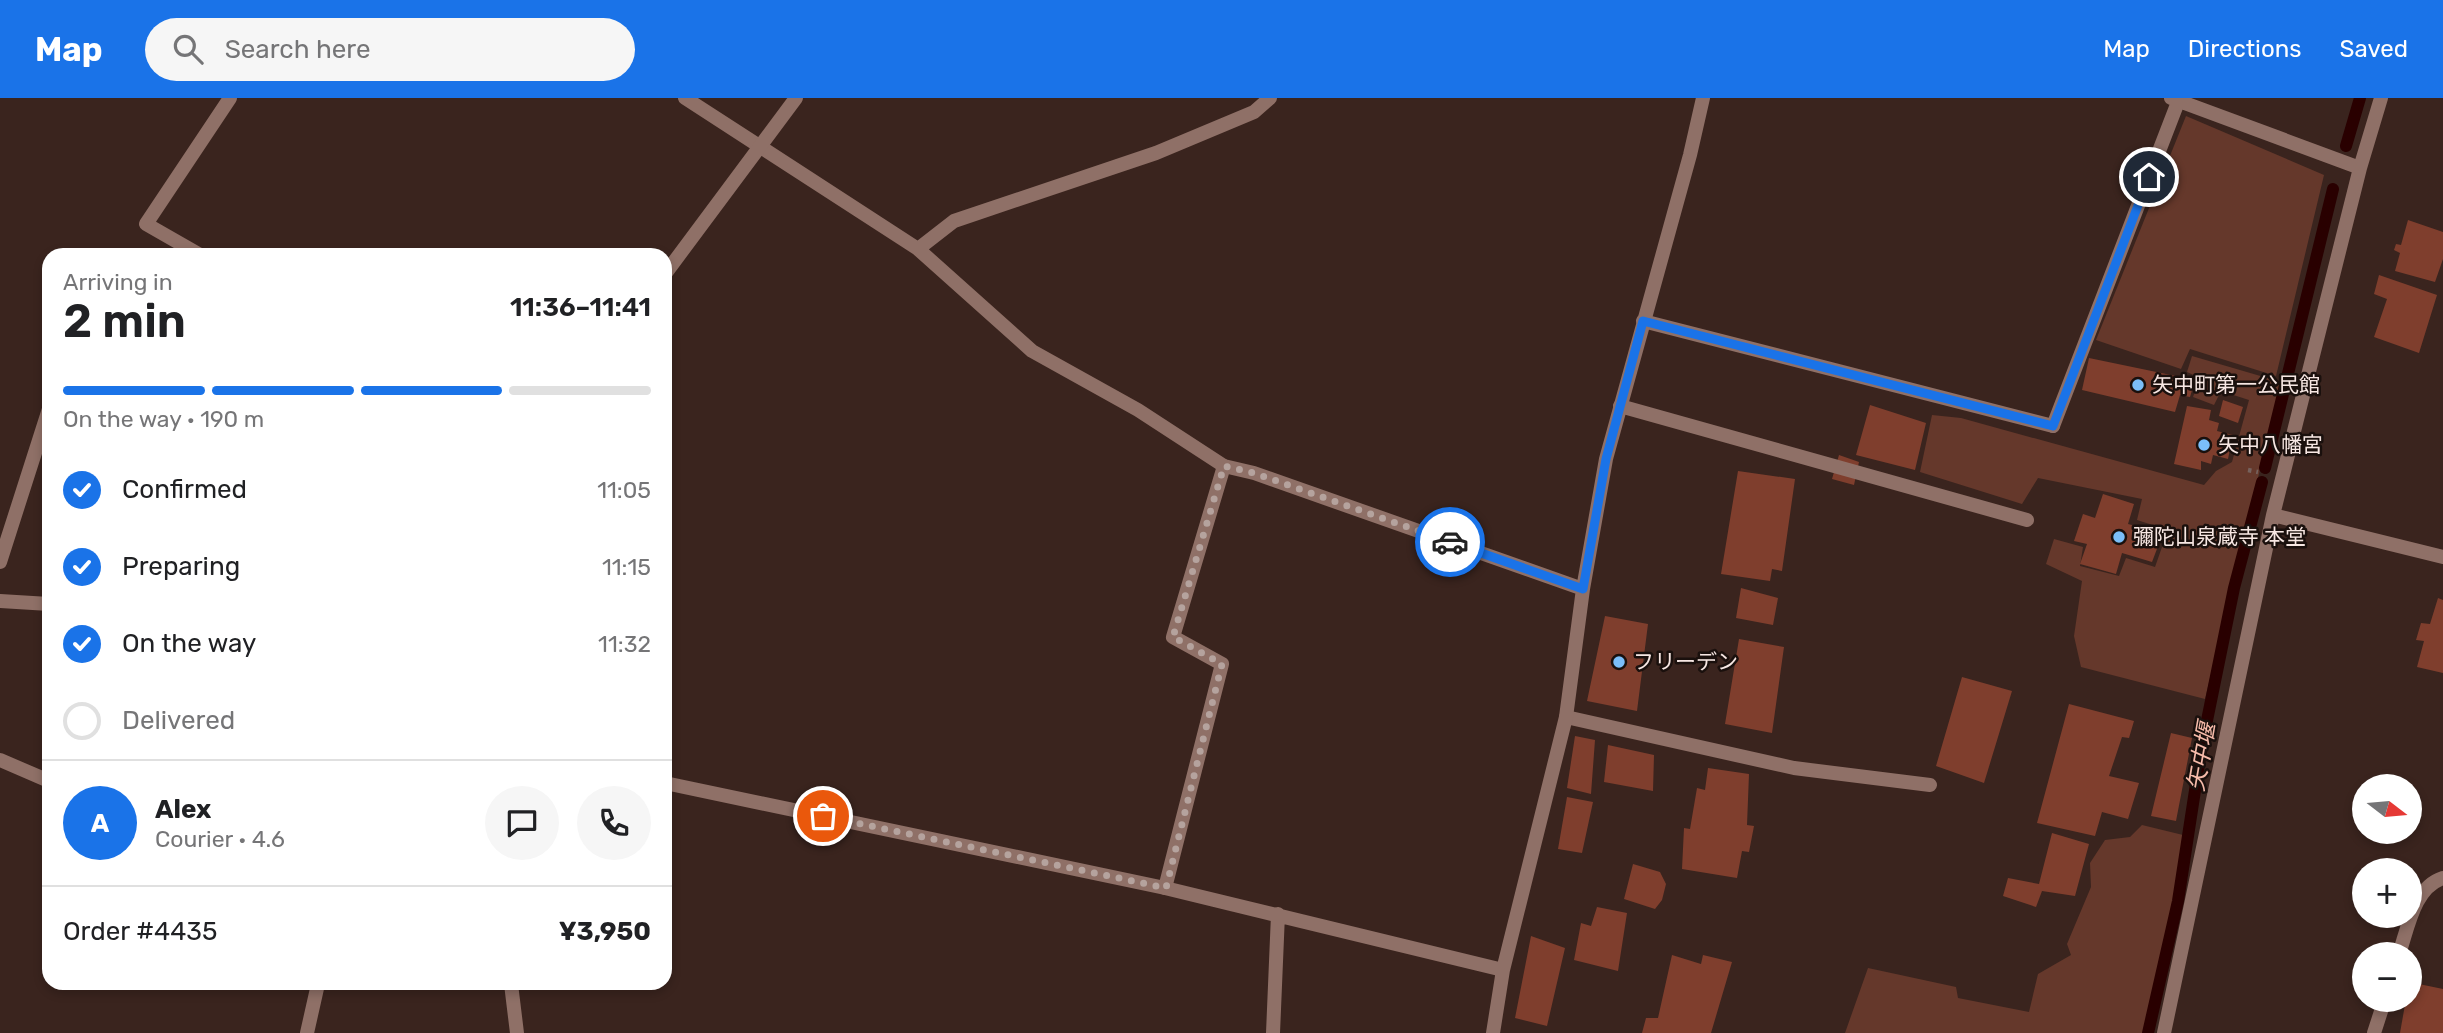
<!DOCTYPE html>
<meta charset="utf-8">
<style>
:root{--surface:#fff;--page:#f6f6f6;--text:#202124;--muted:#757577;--line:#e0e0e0;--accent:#1a73e8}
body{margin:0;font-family:Rubik,"Noto Sans JP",sans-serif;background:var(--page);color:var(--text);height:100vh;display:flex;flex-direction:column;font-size:26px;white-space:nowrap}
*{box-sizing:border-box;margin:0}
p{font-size:23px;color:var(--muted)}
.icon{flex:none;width:38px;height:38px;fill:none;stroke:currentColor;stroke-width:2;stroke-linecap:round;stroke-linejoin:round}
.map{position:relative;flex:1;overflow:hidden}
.panel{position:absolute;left:42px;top:150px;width:630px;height:742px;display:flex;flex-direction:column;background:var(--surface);border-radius:21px;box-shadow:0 4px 10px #0003}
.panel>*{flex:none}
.needle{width:46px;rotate:106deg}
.buttons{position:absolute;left:2352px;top:676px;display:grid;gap:14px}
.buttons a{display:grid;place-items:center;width:70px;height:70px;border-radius:50%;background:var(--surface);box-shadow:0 4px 10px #0003;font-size:35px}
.pin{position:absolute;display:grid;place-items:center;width:60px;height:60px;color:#fff;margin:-30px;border:4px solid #fff;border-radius:50%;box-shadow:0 2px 7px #0007}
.courier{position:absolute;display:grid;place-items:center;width:70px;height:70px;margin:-35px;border:5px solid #1a73e8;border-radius:50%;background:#fff;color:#222;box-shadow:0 2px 9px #0007}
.overview em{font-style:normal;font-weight:600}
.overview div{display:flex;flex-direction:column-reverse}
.overview{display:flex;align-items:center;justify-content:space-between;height:119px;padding:0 21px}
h1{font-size:46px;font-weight:600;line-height:52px}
.bar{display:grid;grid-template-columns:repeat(4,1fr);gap:10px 7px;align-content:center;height:84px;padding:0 21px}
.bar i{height:9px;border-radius:5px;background:var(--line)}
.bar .selected{background:var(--accent)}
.bar p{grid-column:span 4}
.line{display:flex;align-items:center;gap:18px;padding:0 21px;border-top:2px solid var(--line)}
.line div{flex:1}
.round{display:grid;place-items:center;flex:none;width:74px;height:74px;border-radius:37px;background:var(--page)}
ol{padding:0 21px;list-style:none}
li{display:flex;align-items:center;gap:21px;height:77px}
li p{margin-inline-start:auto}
li .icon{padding:7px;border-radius:50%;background:var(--accent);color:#fff;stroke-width:4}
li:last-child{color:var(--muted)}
li i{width:38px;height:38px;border:4px solid var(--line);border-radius:50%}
header{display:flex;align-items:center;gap:42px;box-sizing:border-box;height:98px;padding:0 35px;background:var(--accent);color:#fff}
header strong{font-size:33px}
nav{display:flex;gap:38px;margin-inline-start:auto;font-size:24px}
.search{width:490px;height:63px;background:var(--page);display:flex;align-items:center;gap:18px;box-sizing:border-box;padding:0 24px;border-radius:38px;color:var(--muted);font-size:26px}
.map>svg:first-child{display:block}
</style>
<header>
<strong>Map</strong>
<div class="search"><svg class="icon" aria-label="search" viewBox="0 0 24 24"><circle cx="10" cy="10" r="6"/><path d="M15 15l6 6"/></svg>Search here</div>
<nav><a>Map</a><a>Directions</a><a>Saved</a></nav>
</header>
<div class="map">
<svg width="2443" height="935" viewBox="0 0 2443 935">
<rect width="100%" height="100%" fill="#3a241e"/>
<path fill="#65382b" d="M2186,18L2324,77L2276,278L2190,251L2181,271L2096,242Z
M2192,258L2281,284L2205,601L2081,569L2074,538L2082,483L2046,466L2054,441L2083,449L2080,468L2119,478L2126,460L2155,469L2168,432L2137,422L2142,401L2038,380L2022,406L1920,374L1932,317L1961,320L2204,387L2216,373L2232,364L2249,302L2221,293L2214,307L2193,299L2200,280L2187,274Z
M2142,727L2183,737L2179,779L2144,935H1845L1868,870L1956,889L1958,900L2029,914L2038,876L2071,857L2067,846L2091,789L2090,765L2105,742L2130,739Z"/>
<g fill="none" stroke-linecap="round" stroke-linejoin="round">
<path stroke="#290000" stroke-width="12" d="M2346,48L2360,0
M2265,370L2333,91
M2148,935L2178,803L2202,647L2234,490L2262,384"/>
</g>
<path fill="#7f3e2d" d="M2408,122L2443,134V161L2435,184L2395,173L2400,155L2394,152L2396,146L2401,147Z
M2379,177L2437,197L2419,255L2374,239L2387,201L2374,196Z
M2089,260L2195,282L2190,299L2180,297L2175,314L2082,292Z
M2223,302L2243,309L2238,325L2219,318Z
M1870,307L1926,325L1915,372L1856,357Z
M2187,308L2211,312L2209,322L2219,325L2217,333L2233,337L2228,361L2213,357L2211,366L2201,363V372L2174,366Z
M1839,357L1859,364L1854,387L1832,381Z
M1738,373L1795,381L1782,473L1772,471L1770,483L1721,476Z
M2103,396L2134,406L2128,426L2163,435L2152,464L2122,455L2116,476L2080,466L2087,446L2074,443L2083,416L2095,420Z
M1741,490L1778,500L1773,527L1736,520Z
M2438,500L2443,502V575L2417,569L2424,543L2416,542L2421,525L2430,526Z
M1605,518L1648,526L1637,613L1587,603Z
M1739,541L1784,549L1772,635L1725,626Z
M1962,579L2012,593L1984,685L1936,668Z
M2069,606L2134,623L2129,640L2122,639L2109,678L2139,685L2128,721L2102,714L2095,738L2037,725Z
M2171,635L2192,640L2176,723L2151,718Z
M1575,638L1595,642L1591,696L1567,690Z
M1608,647L1654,657L1653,693L1604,684Z
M1708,670L1749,676L1747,727L1754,728L1749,754L1742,753L1737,780L1682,771L1684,730L1690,731L1697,690L1705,692Z
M1567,699L1593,704L1582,755L1558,751Z
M2052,735L2089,746L2075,798L2042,793L2036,809L2003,798L2008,780L2039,786Z
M1633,766L1660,774L1666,786L1662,802L1655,811L1624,801Z
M1597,809L1627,815L1618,873L1574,862L1581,825L1591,828Z
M1531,838L1565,850L1547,928L1515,920Z
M1672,857L1701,866L1703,857L1732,864L1711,935H1642L1646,920H1658Z
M2414,885L2443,891V935H2400L2406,901H2410V894H2413Z"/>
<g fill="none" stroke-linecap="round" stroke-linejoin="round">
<path stroke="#76625d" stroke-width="4.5" stroke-dasharray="3.5 5" stroke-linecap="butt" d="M2248,372L2258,374"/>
<path stroke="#8f7067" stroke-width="14" d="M202,158L146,126L230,0
M1643,223L2053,328
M1620,308L2027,422
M1566,619L1794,670L1930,687
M1165,790L1222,566L1173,539L1224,368
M511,886L517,935"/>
<path stroke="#8f7067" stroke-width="14" d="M685,0L918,151L1032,253L1138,312L1224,368L1254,375L1583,491
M2171,0L2360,70
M918,151L954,123L1156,55L1254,14L1270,0
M2053,328L2178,4
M2273,417L2443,459
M0,464L49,311
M0,503L49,506
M0,662L49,683
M665,685L1165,790L1503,872
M2399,856C2408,830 2414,789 2443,780
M1273,935L1278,816
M1493,935L1503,872L1566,619L1583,491L1606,361L1690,57L1703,0
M2164,935L2273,417L2360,70L2381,0
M2374,935L2385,901"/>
<path stroke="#8f7067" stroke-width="14" d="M665,176L796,0
M307,935L318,886"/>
</g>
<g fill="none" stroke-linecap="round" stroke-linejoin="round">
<path stroke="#b5a39e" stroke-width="7" stroke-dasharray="0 12.6" d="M823,718L1166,790L1222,566L1173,539L1224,368L1254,375L1450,444"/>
<path stroke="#1a73e8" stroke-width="9" d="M1450,444L1583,491L1606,361L1643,223L2053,328L2149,79"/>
</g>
<g fill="#7bbef9" stroke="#1a100d" stroke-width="2.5">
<circle cx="2138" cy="287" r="7"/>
<circle cx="2204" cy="347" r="7"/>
<circle cx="2119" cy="439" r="7"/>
<circle cx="1619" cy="564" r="7"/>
</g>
<g text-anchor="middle" stroke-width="5" stroke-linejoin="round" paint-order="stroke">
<g font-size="21" fill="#f7e7e3" stroke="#1a100d" text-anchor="start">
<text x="2152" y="294">矢中町第一公民館</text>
<text x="2218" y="354">矢中八幡宮</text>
<text x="2133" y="446">彌陀山泉蔵寺 本堂</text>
<text x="1633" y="571">フリーデン</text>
</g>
<g font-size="23" font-style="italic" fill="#f7bbaa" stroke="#1a100d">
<text transform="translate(2201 659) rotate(-80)" y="8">矢中堰</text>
</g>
</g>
</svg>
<div class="buttons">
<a><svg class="needle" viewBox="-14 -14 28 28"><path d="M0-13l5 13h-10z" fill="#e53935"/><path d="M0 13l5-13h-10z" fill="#757577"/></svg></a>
<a>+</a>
<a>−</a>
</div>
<div class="pin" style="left:823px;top:718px;background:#ea580c"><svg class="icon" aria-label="bag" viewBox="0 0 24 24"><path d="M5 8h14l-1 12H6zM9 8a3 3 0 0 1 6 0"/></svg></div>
<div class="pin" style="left:2149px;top:79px;background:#1f2937"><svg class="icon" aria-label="home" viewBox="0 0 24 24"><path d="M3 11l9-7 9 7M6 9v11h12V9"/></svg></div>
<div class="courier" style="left:1450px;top:444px"><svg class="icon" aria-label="car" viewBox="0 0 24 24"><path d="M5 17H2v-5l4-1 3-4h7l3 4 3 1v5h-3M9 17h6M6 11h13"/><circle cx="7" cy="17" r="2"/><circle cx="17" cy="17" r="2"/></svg></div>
<section class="panel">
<div class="overview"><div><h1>2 min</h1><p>Arriving in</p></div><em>11:36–11:41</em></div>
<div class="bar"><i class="selected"></i><i class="selected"></i><i class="selected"></i><i></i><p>On the way · 190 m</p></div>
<ol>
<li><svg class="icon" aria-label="check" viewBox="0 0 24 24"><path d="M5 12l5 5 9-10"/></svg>Confirmed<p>11:05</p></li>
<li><svg class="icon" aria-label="check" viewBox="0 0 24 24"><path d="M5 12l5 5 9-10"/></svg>Preparing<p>11:15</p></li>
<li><svg class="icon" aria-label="check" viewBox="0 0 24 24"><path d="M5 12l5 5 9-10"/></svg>On the way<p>11:32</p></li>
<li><i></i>Delivered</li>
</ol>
<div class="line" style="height:126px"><b class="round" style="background:var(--accent);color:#fff">A</b><div><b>Alex</b><p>Courier · 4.6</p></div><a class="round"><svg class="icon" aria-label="chat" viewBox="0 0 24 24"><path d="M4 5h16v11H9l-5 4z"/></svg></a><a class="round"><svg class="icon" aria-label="phone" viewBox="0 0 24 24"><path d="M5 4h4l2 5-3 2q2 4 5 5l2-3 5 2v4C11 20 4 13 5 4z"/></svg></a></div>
<div class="line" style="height:91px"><div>Order #4435</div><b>¥3,950</b></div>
</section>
</div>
